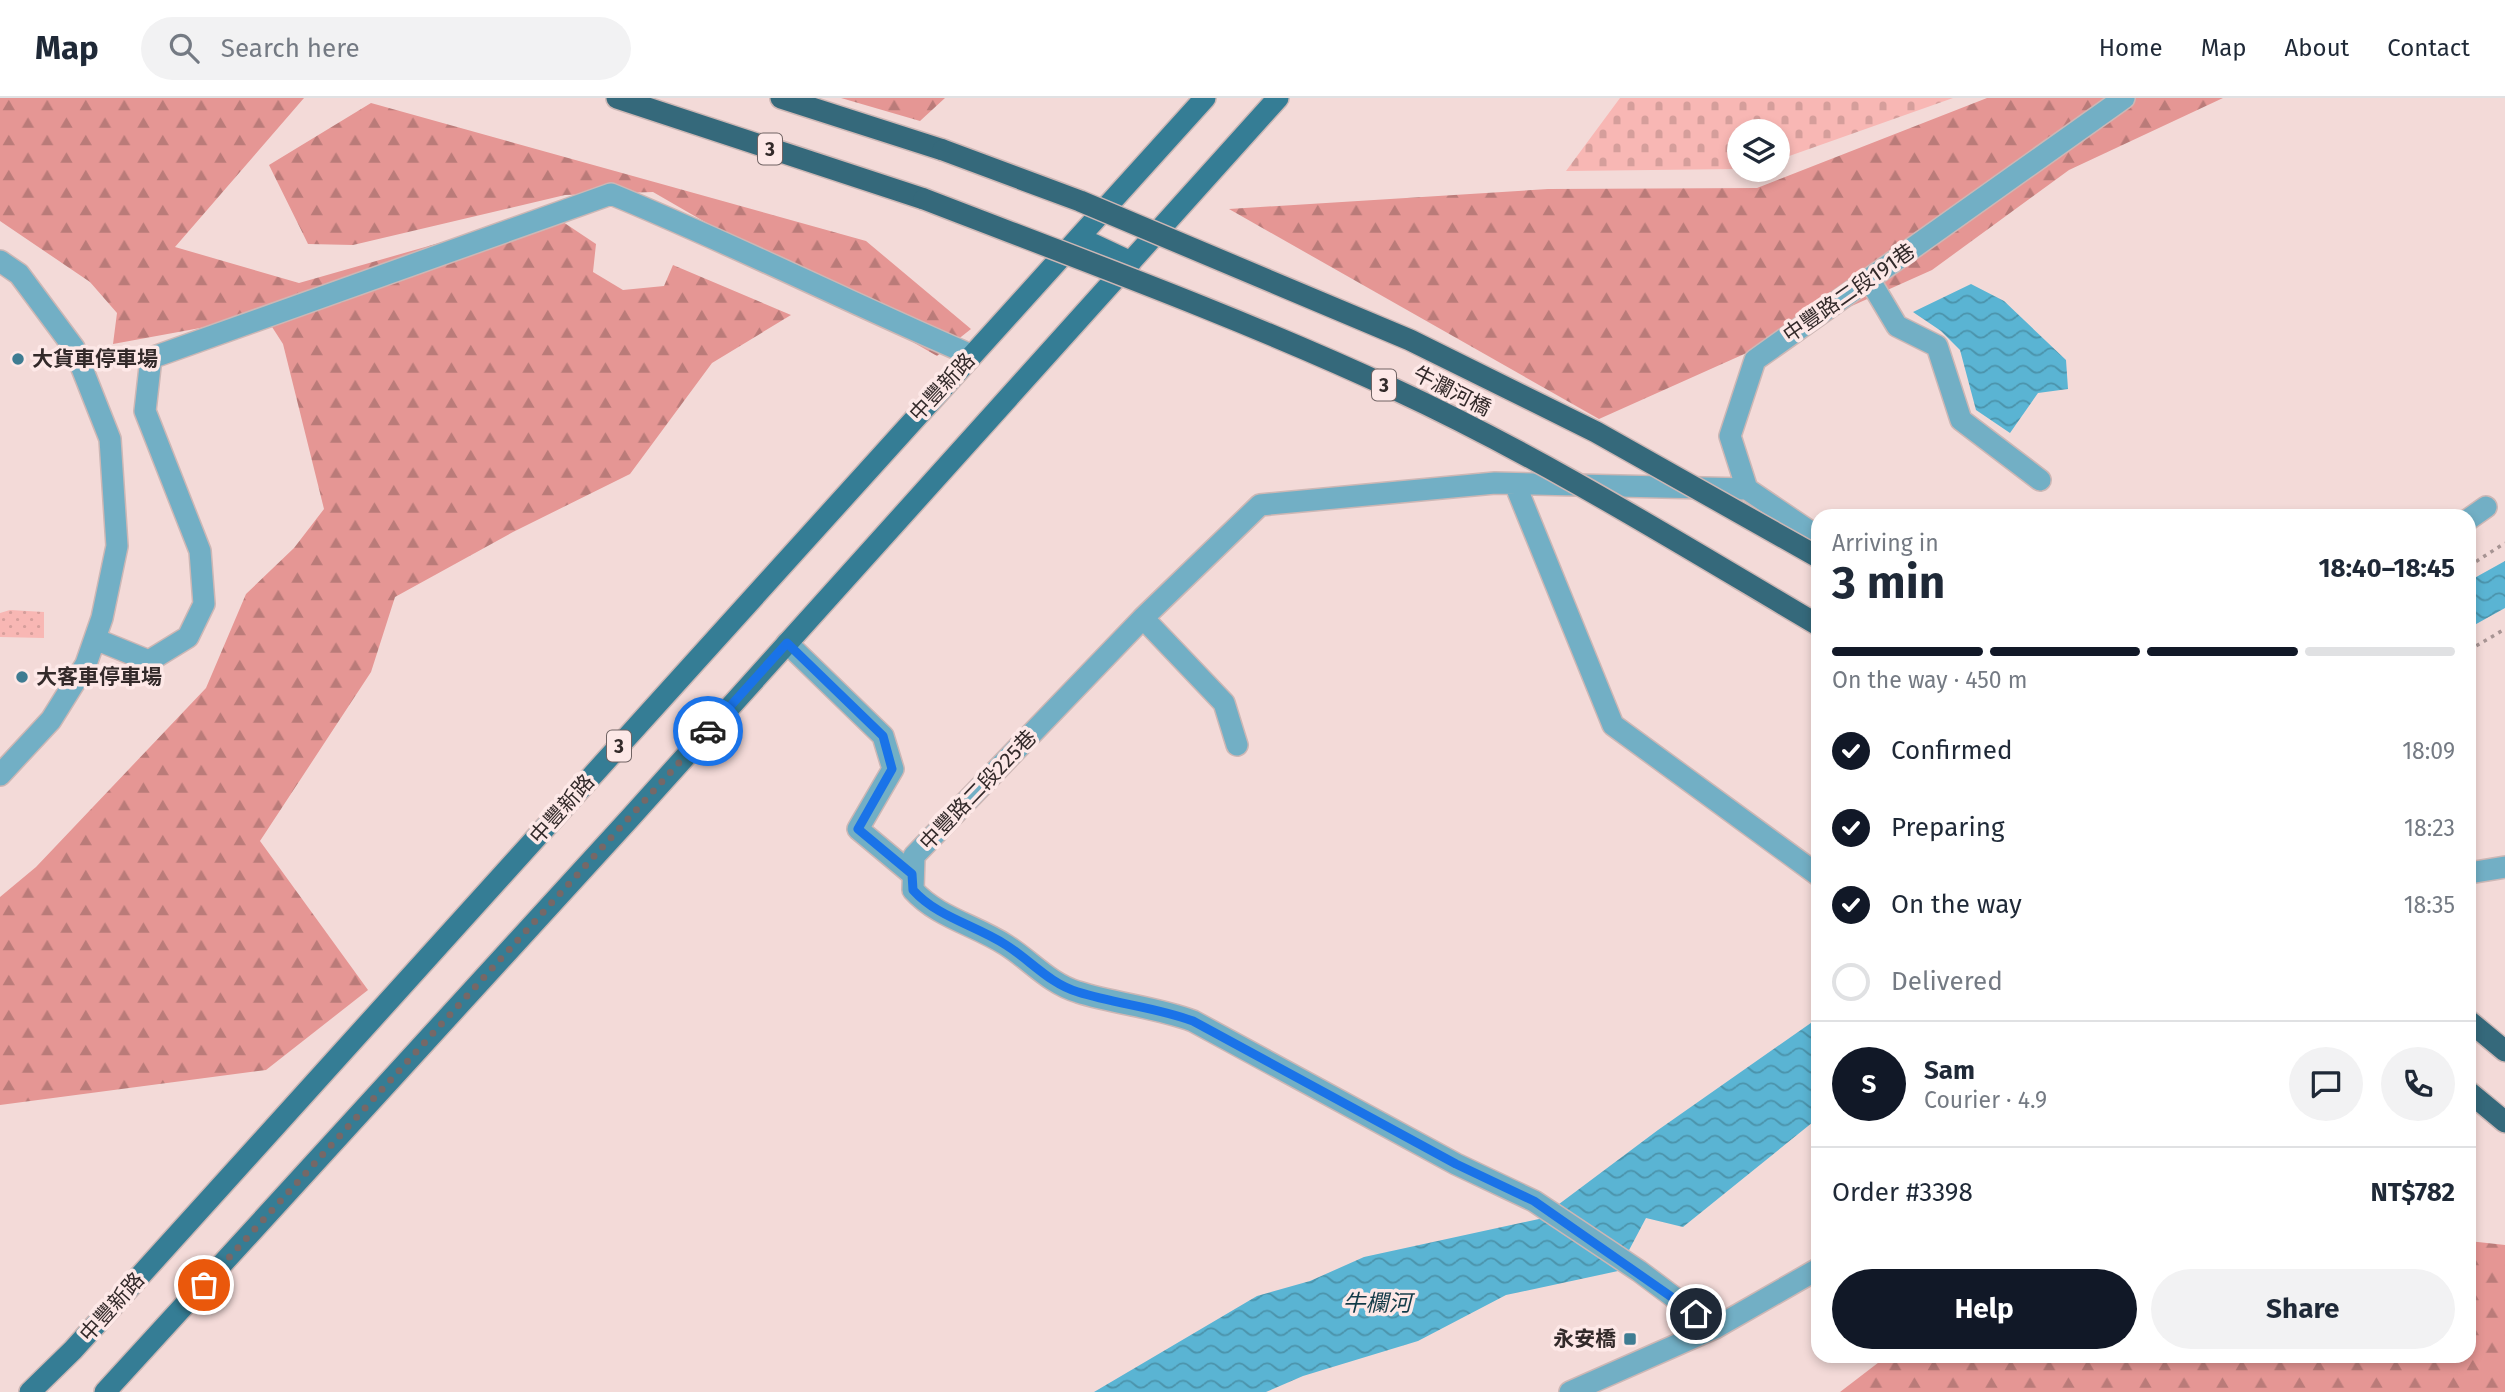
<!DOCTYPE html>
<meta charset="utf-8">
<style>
:root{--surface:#fff;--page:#f2f2f3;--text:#1f2937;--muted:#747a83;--line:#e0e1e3;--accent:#111827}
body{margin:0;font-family:"Fira Sans","Noto Sans TC",sans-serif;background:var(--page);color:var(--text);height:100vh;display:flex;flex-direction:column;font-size:26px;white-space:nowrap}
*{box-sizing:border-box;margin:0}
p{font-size:23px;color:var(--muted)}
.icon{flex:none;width:38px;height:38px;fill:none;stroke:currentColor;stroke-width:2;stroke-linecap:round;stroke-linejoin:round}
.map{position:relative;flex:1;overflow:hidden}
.side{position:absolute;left:1811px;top:411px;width:665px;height:854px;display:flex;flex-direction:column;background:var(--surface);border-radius:21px;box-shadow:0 4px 10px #0003}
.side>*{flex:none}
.tools{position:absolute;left:1727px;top:21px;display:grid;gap:14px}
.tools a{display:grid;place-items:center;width:63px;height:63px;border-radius:50%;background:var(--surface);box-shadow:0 4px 10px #0003;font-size:35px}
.pin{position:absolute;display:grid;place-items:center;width:60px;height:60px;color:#fff;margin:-30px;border:4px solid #fff;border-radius:50%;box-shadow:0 2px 7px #0007}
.courier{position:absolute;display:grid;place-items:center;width:70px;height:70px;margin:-35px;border:5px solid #1a73e8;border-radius:50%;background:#fff;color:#222;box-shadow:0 2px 9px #0007}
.overview em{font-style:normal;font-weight:700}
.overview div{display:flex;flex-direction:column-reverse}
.overview{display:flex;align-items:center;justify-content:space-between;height:119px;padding:0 21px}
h1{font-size:46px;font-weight:700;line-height:52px}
.bar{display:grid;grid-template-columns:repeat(4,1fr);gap:10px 7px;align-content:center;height:84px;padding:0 21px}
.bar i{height:9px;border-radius:5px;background:var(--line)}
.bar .on{background:var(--accent)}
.bar p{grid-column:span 4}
.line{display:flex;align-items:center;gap:18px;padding:0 21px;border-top:2px solid var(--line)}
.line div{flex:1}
.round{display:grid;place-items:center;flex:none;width:74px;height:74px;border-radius:37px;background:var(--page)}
ol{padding:0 21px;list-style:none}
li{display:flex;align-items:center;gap:21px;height:77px}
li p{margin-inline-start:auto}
li .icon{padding:7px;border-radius:50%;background:var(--accent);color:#fff;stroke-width:4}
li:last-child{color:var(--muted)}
li i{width:38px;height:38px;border:4px solid var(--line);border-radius:50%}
.button{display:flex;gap:14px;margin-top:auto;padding:14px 21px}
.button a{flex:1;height:80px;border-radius:42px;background:var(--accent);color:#fff;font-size:28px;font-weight:700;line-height:80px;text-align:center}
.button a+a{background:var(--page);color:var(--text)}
header{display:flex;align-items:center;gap:42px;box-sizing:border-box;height:98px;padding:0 35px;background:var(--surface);border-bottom:2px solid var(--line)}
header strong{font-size:33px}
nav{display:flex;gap:38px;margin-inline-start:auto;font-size:24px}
.search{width:490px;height:63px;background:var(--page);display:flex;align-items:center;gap:18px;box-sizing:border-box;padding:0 24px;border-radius:38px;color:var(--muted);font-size:26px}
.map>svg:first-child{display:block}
</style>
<header>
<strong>Map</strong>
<div class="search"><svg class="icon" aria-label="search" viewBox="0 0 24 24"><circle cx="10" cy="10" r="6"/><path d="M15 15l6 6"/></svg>Search here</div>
<nav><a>Home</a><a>Map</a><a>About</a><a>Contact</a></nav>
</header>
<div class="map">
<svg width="2505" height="1294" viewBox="0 0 2505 1294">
<defs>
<pattern id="grass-dots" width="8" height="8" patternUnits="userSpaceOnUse" patternTransform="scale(1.75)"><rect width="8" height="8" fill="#f8b7b4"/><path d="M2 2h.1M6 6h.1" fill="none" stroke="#d59e9b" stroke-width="1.8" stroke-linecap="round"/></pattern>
<pattern id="forest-firs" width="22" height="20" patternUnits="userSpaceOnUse" patternTransform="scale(1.75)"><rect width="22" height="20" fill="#e59694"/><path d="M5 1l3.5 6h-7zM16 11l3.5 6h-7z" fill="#ba7b79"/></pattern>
<pattern id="cemetery-stones" width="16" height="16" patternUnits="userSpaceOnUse" patternTransform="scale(1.75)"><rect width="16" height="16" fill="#f8b7b4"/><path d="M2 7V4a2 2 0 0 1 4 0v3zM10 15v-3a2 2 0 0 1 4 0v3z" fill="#d59e9b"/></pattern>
<pattern id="water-waves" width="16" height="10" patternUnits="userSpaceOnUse" patternTransform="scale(1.75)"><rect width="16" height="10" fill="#5ab4d3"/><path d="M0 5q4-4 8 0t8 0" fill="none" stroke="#4b93ab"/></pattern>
</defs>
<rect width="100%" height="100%" fill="#f3dad8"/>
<path fill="url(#grass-dots)" d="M10,512L44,514V540L0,539V515Z"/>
<path fill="url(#forest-firs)" d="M0,0H304L175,149L299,185L548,114L596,146L593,174L623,192L664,188L673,167L791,217L712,265L630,376L513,434L395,499L371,574L260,743L368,892L266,972L0,1007V799L36,769L206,590L246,496L294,450L324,411L283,246L265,218L113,246L117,215L90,184L0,123Z
M841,0H945L920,23Z
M1987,0H2223L2069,72L1932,172L1599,321L1229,111L1548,91L1757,90Z
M371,5L866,143L971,231L937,258L653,94L565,97L353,147L308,146L269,67Z
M2469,1143L2505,1147V1294H1840L1887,1258H2469Z"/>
<path fill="url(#cemetery-stones)" d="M1620,0H1953L1778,62V33H1740L1739,71L1566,73Z"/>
<path fill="url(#water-waves)" d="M1971,186L2004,203L2066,262L2068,291L2038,295L2010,335L1976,312L1960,252L1941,233L1913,214Z
M2505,463V510L2469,530V483Z
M1818,920V1020L1683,1129L1646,1120L1618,1173L1506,1197L1418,1243L1303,1278L1266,1294H1094L1257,1198L1310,1183L1364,1159L1539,1121L1658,1032Z"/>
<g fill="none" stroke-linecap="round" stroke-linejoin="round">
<defs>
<path id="minor" d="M0,163L19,176L74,250L110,341L117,448L102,520L86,566L51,622L0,677
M1869,181L1897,228L1937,248L1961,322L2040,382
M1515,386L1613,627L1818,777
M2469,421L2486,409
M1818,439L1747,391L1730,338L1755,262L2124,0
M1143,520L914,758L913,792C937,819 975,827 1006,847C1030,862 1050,886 1078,894C1116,906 1156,909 1193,923L1456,1066L1534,1103L1639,1173L1715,1230
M95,541L149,563L188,539L204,506L200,453L145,313L151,260L611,96C733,146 850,205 971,257
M787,545L883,638L893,671L858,731L912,776
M1237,647L1224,605L1143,520L1260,407L1495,385L1747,391
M2469,775L2505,769
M1570,1294L1715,1230L1818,1171"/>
<path id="major" d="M1080,140L1131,164
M30,1294L73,1252L1205,0
M105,1294L631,719L1278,0"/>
<path id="highway" d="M617,0L924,101
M781,0L943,52
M2469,923L2505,953
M2469,994L2505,1024"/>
</defs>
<use href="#minor" stroke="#cdb7b5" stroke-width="24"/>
<use href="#major" stroke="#cdb7b5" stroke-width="24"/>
<use href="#highway" stroke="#cdb7b5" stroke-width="24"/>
<path stroke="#a79493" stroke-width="3.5" stroke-dasharray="3.5 5" stroke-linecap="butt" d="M2469,468L2505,445
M2469,552L2505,531"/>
<use href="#minor" stroke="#72afc5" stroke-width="21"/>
<use href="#major" stroke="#357d95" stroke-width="21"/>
<use href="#highway" stroke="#35697b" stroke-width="21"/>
<defs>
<path id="highway-bridge" d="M943,52L1080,103L1410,242L1596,334L1818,459
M924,101C1082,162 1241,220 1394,291C1541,359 1679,445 1818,527"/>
</defs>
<use href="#highway-bridge" stroke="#cdb7b5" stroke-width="24" stroke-linecap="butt"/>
<use href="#highway-bridge" stroke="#35697b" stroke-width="21"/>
</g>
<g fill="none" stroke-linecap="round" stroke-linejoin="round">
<path stroke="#766867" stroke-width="7" stroke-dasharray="0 12.6" d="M204,1187L708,633"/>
<path stroke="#1a73e8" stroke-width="9" d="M708,633L787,545L883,638L892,671L858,731L912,776L913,792C937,819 975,827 1006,847C1030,862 1050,886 1078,894C1116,906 1155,909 1193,923L1456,1066L1534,1103L1696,1216"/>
</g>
<g fill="#3e7c92" stroke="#fde8e7" stroke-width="2.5">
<circle cx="18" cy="261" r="7"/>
<circle cx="22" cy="579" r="7"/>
<rect x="1623" y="1234" width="14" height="14" rx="3.5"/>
</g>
<g text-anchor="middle" stroke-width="7" stroke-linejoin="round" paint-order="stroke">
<g fill="#fde8e7" stroke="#706363" stroke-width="2">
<rect x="758" y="35.5" width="24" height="31" rx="5"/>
<rect x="1372" y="271.5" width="24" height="31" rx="5"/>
<rect x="607" y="632.5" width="24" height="31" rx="5"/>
</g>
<g font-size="19" font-weight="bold" fill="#332a2a">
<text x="770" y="58">3</text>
<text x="1384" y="294">3</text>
<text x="619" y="655">3</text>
</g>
<g font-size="21" fill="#332a2a" stroke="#fde8e7">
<text transform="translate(1849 195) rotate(-35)" y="7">中豐路二段191巷</text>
<text transform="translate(942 289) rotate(-47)" y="7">中豐新路</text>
<text transform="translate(1452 293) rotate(27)" y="7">牛瀾河橋</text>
<text transform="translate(978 692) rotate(-46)" y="7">中豐路二段225巷</text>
<text transform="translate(562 711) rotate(-48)" y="7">中豐新路</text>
<text transform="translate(112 1209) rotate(-48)" y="7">中豐新路</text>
</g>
<g font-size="21" font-weight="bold" fill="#332a2a" stroke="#fde8e7" text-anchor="start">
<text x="32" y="268">大貨車停車場</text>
<text x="36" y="586">大客車停車場</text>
<text x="1616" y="1248" text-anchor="end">永安橋</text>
</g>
<g font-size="23" font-style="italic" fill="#113a47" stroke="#fde8e7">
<text x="1377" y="1213">牛欄河</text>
</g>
</g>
</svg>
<div class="tools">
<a><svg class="icon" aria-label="layers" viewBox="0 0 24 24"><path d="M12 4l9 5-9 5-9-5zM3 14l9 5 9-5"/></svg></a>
</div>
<div class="pin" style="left:204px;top:1187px;background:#ea580c"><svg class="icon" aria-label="bag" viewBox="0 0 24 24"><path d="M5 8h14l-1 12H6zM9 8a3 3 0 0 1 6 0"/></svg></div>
<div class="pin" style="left:1696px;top:1216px;background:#1f2937"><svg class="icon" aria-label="home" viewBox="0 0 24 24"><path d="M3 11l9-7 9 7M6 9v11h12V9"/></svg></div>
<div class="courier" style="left:708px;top:633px"><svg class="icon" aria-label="car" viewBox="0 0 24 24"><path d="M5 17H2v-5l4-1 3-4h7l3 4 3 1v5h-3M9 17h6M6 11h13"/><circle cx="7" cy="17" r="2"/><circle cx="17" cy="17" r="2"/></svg></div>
<section class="side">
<div class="overview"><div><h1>3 min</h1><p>Arriving in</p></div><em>18:40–18:45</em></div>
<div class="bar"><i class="on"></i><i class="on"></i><i class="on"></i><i></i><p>On the way · 450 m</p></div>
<ol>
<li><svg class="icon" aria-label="check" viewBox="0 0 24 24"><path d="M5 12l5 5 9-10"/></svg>Confirmed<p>18:09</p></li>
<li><svg class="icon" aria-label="check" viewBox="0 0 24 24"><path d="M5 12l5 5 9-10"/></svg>Preparing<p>18:23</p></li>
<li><svg class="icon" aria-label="check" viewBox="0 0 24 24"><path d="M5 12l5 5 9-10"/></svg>On the way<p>18:35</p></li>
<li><i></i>Delivered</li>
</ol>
<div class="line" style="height:126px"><b class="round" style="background:var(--accent);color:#fff">S</b><div><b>Sam</b><p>Courier · 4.9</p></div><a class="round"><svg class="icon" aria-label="chat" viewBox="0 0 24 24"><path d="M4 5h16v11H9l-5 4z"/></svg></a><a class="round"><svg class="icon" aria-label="phone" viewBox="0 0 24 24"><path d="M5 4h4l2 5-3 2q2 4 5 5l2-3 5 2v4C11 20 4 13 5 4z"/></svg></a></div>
<div class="line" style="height:91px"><div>Order #3398</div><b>NT$782</b></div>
<div class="button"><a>Help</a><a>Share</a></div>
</section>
</div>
